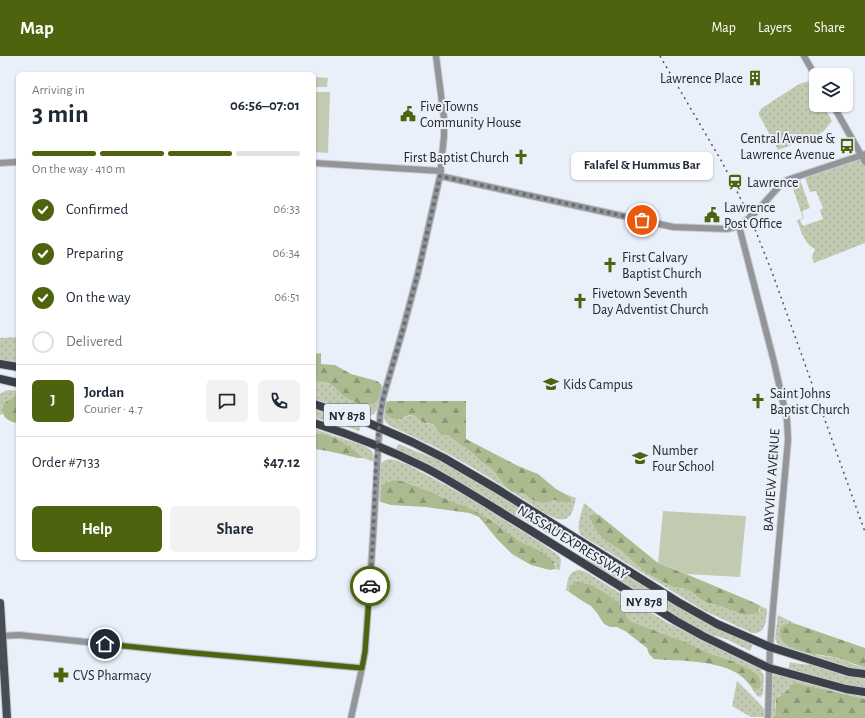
<!DOCTYPE html>
<meta charset="utf-8">
<style>
:root{--surface:#fff;--page:#f2f2f3;--text:#1f2937;--muted:#747a83;--line:#e0e1e3;--accent:#4e630d}
body{margin:0;font-family:"Alegreya Sans",sans-serif;background:var(--page);color:var(--text);height:100vh;display:flex;flex-direction:column;font-size:15px;white-space:nowrap}
*{box-sizing:border-box;margin:0}
p{font-size:13px;color:var(--muted)}
.icon{flex:none;width:22px;height:22px;fill:none;stroke:currentColor;stroke-width:2;stroke-linecap:round;stroke-linejoin:round}
.map{position:relative;flex:1;overflow:hidden}
.details{position:absolute;left:16px;top:16px;width:300px;height:488px;display:flex;flex-direction:column;background:var(--surface);border-radius:6px;box-shadow:0 1px 3px #0004}
.details>*{flex:none}
.controls{position:absolute;left:809px;top:12px;display:grid;gap:8px}
.controls a{display:grid;place-items:center;width:44px;height:44px;border-radius:6px;background:var(--surface);box-shadow:0 1px 3px #0004;font-size:20px}
.pin{position:absolute;display:grid;place-items:center;width:34px;height:34px;color:#fff;margin:-17px;border:2px solid #fff;border-radius:50%;box-shadow:0 1px 4px #0007}
.courier{position:absolute;display:grid;place-items:center;width:40px;height:40px;margin:-20px;border:3px solid #4e630d;border-radius:50%;background:#fff;color:#222;box-shadow:0 1px 5px #0007}
.bubble{position:absolute;height:28px;border-radius:6px;background:var(--surface);box-shadow:0 1px 3px #0004;font-size:13px;font-weight:700;line-height:28px;text-align:center}
.overview em{font-style:normal;font-weight:700}
.overview div{display:flex;flex-direction:column-reverse}
.overview{display:flex;align-items:center;justify-content:space-between;height:68px;padding:0 16px}
h1{font-size:26px;font-weight:700;line-height:30px}
.bar{display:grid;grid-template-columns:repeat(4,1fr);gap:6px 4px;align-content:center;height:48px;padding:0 16px}
.bar i{height:5px;border-radius:3px;background:var(--line)}
.bar .selected{background:var(--accent)}
.bar p{grid-column:span 4}
.line{display:flex;align-items:center;gap:10px;padding:0 16px;border-top:1px solid var(--line)}
.line div{flex:1}
.round{display:grid;place-items:center;flex:none;width:42px;height:42px;border-radius:6px;background:var(--page)}
ol{padding:0 16px;list-style:none}
li{display:flex;align-items:center;gap:12px;height:44px}
li p{margin-inline-start:auto}
li .icon{padding:4px;border-radius:50%;background:var(--accent);color:#fff;stroke-width:4}
li:last-child{color:var(--muted)}
li i{width:22px;height:22px;border:2px solid var(--line);border-radius:50%}
.primary-button{display:flex;gap:8px;margin-top:auto;padding:8px 16px}
.primary-button a{flex:1;height:46px;border-radius:6px;background:var(--accent);color:#fff;font-size:16px;font-weight:700;line-height:46px;text-align:center}
.primary-button a+a{background:var(--page);color:var(--text)}
header{display:flex;align-items:center;gap:24px;box-sizing:border-box;height:56px;padding:0 20px;background:var(--accent);color:#fff}
header strong{font-size:19px}
nav{display:flex;gap:22px;margin-inline-start:auto;font-size:14px}
.map>svg:first-child{display:block}
</style>
<header>
<strong>Map</strong>
<nav><a>Map</a><a>Layers</a><a>Share</a></nav>
</header>
<div class="map">
<svg width="865" height="662" viewBox="0 0 865 662">
<defs>
<pattern id="green-dots" width="8" height="8" patternUnits="userSpaceOnUse"><rect width="8" height="8" fill="#c2cbb2"/><path d="M2 2h.1M6 6h.1" fill="none" stroke="#a6ae99" stroke-width="1.8" stroke-linecap="round"/></pattern>
<pattern id="forest-firs" width="22" height="20" patternUnits="userSpaceOnUse"><rect width="22" height="20" fill="#acba90"/><path d="M5 1l3.5 6h-7zM16 11l3.5 6h-7z" fill="#8c9776"/></pattern>
</defs>
<rect width="100%" height="100%" fill="#eaf0fa"/>
<path fill="url(#green-dots)" d="M809,25L816,38V49H823L832,65L824,75L816,80L778,94L759,59V56L762,52L799,28Z
M861,100L865,110V187L814,207L812,201L815,193C804,188 801,175 797,164L803,162L790,124L799,121L810,152L802,155L804,162L800,164L803,170L823,163L820,154L823,152L816,135L810,136L804,119Z
M18,281V306L2,304L0,303V282Z
M314,325L331,328L347,342L361,347L369,349L382,338C379,346 379,359 368,360L314,343Z
M9,334L18,335V340H16L3,350V358L0,359V338L5,335Z
M384,350L399,364C405,361 411,357 417,361C420,363 422,366 425,367C428,368 431,367 434,370C439,375 440,380 449,379L453,383L470,395L480,405L492,413L504,429L524,437L530,443L547,447L554,444L570,446L571,442L565,438L576,442C574,449 573,461 565,463C556,466 538,453 530,447C501,429 473,411 443,395C426,386 408,378 390,370C382,364 383,359 384,350Z
M314,351L362,367L359,375L336,367L314,362Z
M314,373L362,389C372,394 374,395 374,406L363,402L360,399L331,380L314,378Z
M399,388L420,397L446,407L486,430L555,473L550,479L527,465L505,454L395,394Z
M390,403L395,404L408,409L469,442L541,487L558,499L561,503L560,514L555,513L556,509L549,501L519,486L484,460L473,454L414,429L397,424L380,438L381,446L378,445L379,412C381,406 384,404 390,403Z
M584,447L599,459L593,458L588,460L597,476L606,485L619,493L646,517L673,531L687,533L693,536L703,545L712,548L718,549L743,559H749L758,557C760,554 761,553 759,549L767,553C766,564 767,578 752,577L703,554L581,479C575,471 582,456 584,447Z
M590,499L609,511L625,519L676,549L753,588L750,595L726,583L712,579L677,562L586,505Z
M580,514L586,516L666,566L760,613L764,620L763,637L761,641L757,640L744,621L751,631L754,616L726,602L711,598L688,587L630,565C629,563 627,562 626,560C624,557 624,552 621,549C612,541 588,524 576,527C571,528 569,531 569,536L566,534C568,523 568,515 580,514Z
M778,559L796,568L790,567L817,599L837,602L858,610L865,611V616L844,613L782,592L777,587L775,582Z
M790,606L800,608L814,609L865,620V635L788,614Z
M777,617L865,637V643L797,627C794,629 790,630 788,632C784,637 785,639 778,640L775,646V662H771L772,624L774,619Z
M737,625L760,648L764,653L765,661H751L732,650Z"/>
<path fill="url(#forest-firs)" d="M321,297V308L335,309L351,318L377,325L381,328C383,334 382,338 378,343C373,353 355,347 347,342C341,339 336,331 330,328C325,326 319,326 314,325V298Z
M16,340H18V367C9,367 0,360 3,350C5,345 11,343 16,340Z
M389,345H466V383L518,410L538,418L556,433L565,438L571,442V446H562L554,444L547,447L539,446L530,443L524,437L512,436L504,429L492,413L480,405L470,395L450,381L449,379C436,381 439,372 432,368C429,367 425,368 423,366C419,364 417,360 412,359C404,358 401,367 391,362C388,361 386,359 385,356C384,352 384,350 385,347Z
M314,378C319,378 325,378 330,380C340,383 356,395 363,402H358L328,395L314,393Z
M397,424C417,429 435,438 454,446C464,450 475,454 484,460C496,467 507,477 519,485C528,491 558,499 555,513L550,514L531,509L512,498L497,483L479,461L469,457L426,451L391,449L381,446C379,432 382,425 397,424Z
M593,458L599,459L658,507L686,518L748,544L759,549L760,551L758,557L749,559H743L718,549L712,548L703,545L692,536L687,533L673,531L646,517L619,493L606,485L597,476L588,460Z
M578,526C581,527 585,527 588,528C596,531 618,544 622,551C626,557 625,559 630,565L688,587L711,598L725,602L741,609L754,616L759,621L761,629L759,633C751,634 748,625 742,621C738,617 731,614 726,612C703,604 678,605 654,603L649,598L647,592L625,575L617,571H610L604,568L597,557L591,550L584,546L569,536C569,528 572,528 578,526Z
M790,567L796,568L865,592V611C856,609 847,605 838,602C825,599 782,596 780,579C779,576 781,572 782,570Z
M797,627L865,643V662H775L776,642C779,640 782,640 784,637C790,633 788,629 797,627Z"/>
<path fill="#c2cbb2" d="M314,21L328,22L327,31H314Z
M314,36H330L328,97L314,96Z
M663,455L746,460L740,521L686,518L658,507Z"/>
<g fill="none" stroke-linecap="round" stroke-linejoin="round">
<defs>
<path id="tertiary" d="M804,0L816,21
M833,49L865,106
M0,107L18,106
M314,107L441,115
M440,120L673,171L727,173L739,170L753,159L765,146L783,126L790,123L865,98
M739,170L774,306L787,364L788,384L773,553L770,591L768,662
M2,580L19,579L183,596L362,612
M351,662L362,612L365,596L373,482L380,360L383,342L403,273L418,217L440,120L444,80V62L436,0"/>
<path id="primary" d="M0,547L7,662"/>
<path id="trunk" d="M0,308L18,311
M0,323L18,327
M314,348L364,365L412,386L444,402L497,433L678,546L717,568L770,591L849,616L865,618
M314,367C352,379 390,394 426,412C460,430 492,451 525,471C575,502 626,534 676,565L703,580L769,612L846,633L865,636"/>
</defs>
<use href="#tertiary" stroke="#c6cbd4" stroke-width="8"/>
<use href="#primary" stroke="#c6cbd4" stroke-width="10"/>
<use href="#trunk" stroke="#c6cbd4" stroke-width="10"/>
<use href="#tertiary" stroke="#939599" stroke-width="6"/>
<use href="#primary" stroke="#494d54" stroke-width="8"/>
<use href="#trunk" stroke="#3c4048" stroke-width="8"/>
<path stroke="#52555b" stroke-width="1.5" stroke-dasharray="2 4" stroke-linecap="butt" d="M660,0L722,106L750,161L772,216L865,476"/>
</g>
<g fill="none" stroke-linecap="round" stroke-linejoin="round">
<path stroke="#696c72" stroke-width="4" stroke-dasharray="0 7.2" d="M370,530L373,482L376,404L380,360L383,342L400,284L418,217L440,120L642,164"/>
<path stroke="#4e630d" stroke-width="5" d="M105,588L183,596L362,612L365,596L370,530"/>
</g>
<defs>
<symbol id="building-bare" viewBox="-9 -9 18 18"><path d="M-4-6H4V6H1V3H-1V6H-4ZM-2.5-4.3h1.7v1.8h-1.7ZM.8-4.3h1.7v1.8H.8ZM-2.5-1h1.7V.8h-1.7ZM.8-1h1.7V.8H.8Z" fill="#4e630d" stroke="#eaf0fa" stroke-width="2.5" paint-order="stroke"/></symbol>
<symbol id="civic-bare" viewBox="-9 -9 18 18"><path d="M-.6-6.5H3V-4.5H.6V-3L4-1V1h2V6H-6V1h2V-1L-.6-3ZM-1.2 2.5V6h2.4V2.5Z" fill="#4e630d" stroke="#eaf0fa" stroke-width="2.5" paint-order="stroke"/></symbol>
<symbol id="bus-bare" viewBox="-9 -9 18 18"><path d="M-5-6H5V4H4V6H2V4H-2V6H-4V4H-5ZM-3.5-4V0h7V-4ZM-3.5 1.2v1.5H-2V1.2ZM2 1.2v1.5H3.5V1.2Z" fill="#4e630d" stroke="#eaf0fa" stroke-width="2.5" paint-order="stroke"/></symbol>
<symbol id="church-bare" viewBox="-9 -9 18 18"><path d="M-1.2-6h2.4v3.5h3.3v2.4h-3.3V6h-2.4V-.1h-3.3v-2.4h3.3Z" fill="#4e630d" stroke="#eaf0fa" stroke-width="2.5" paint-order="stroke"/></symbol>
<symbol id="station-bare" viewBox="-9 -9 18 18"><path d="M-3-6H3Q5-6 5-4V2Q5 4 3 4L4.5 6H3L1.5 4h-3L-3 6H-4.5L-3 4Q-5 4-5 2V-4Q-5-6-3-6ZM-3.5-4v3h7v-3ZM-3.5 1v1.5H-2V1ZM2 1v1.5H3.5V1Z" fill="#4e630d" stroke="#eaf0fa" stroke-width="2.5" paint-order="stroke"/></symbol>
<symbol id="school-bare" viewBox="-9 -9 18 18"><path d="M0-5L7-2L0 1L-7-2ZM-4 1L0 2.5L4 1V4Q0 6-4 4Z" fill="#4e630d" stroke="#eaf0fa" stroke-width="2.5" paint-order="stroke"/></symbol>
<symbol id="pharmacy-bare" viewBox="-9 -9 18 18"><path d="M-2-6h4v4h4v4h-4v4h-4v-4h-4v-4h4Z" fill="#4e630d" stroke="#eaf0fa" stroke-width="2.5" paint-order="stroke"/></symbol>
</defs>
<g fill-rule="evenodd">
<use href="#building-bare" x="744" y="11" width="22" height="22"/>
<use href="#civic-bare" x="397" y="47" width="22" height="22"/>
<use href="#bus-bare" x="836" y="79" width="22" height="22"/>
<use href="#church-bare" x="510" y="90" width="22" height="22"/>
<use href="#station-bare" x="724" y="115" width="22" height="22"/>
<use href="#civic-bare" x="701" y="148" width="22" height="22"/>
<use href="#church-bare" x="599" y="198" width="22" height="22"/>
<use href="#church-bare" x="569" y="234" width="22" height="22"/>
<use href="#school-bare" x="540" y="317" width="22" height="22"/>
<use href="#church-bare" x="747" y="334" width="22" height="22"/>
<use href="#school-bare" x="629" y="391" width="22" height="22"/>
<use href="#pharmacy-bare" x="50" y="608" width="22" height="22"/>
</g>
<g text-anchor="middle" stroke-width="4" stroke-linejoin="round" paint-order="stroke">
<g fill="#eaf0fa" stroke="#5f6268" stroke-width="1">
<rect x="324" y="348" width="46" height="22" rx="3"/>
<rect x="621" y="534" width="46" height="22" rx="3"/>
</g>
<g font-size="13" font-weight="bold" fill="#232529">
<text x="347" y="364">NY 878</text>
<text x="644" y="550">NY 878</text>
</g>
<g font-size="14" fill="#232529" stroke="#eaf0fa" text-anchor="start">
<text x="743" y="27" text-anchor="end">Lawrence Place</text>
<text x="420" y="55">Five Towns<tspan x="420" dy="16">Community House</tspan></text>
<text x="835" y="87" text-anchor="end">Central Avenue &amp;<tspan x="835" dy="16">Lawrence Avenue</tspan></text>
<text x="509" y="106" text-anchor="end">First Baptist Church</text>
<text x="747" y="131">Lawrence</text>
<text x="724" y="156">Lawrence<tspan x="724" dy="16">Post Office</tspan></text>
<text x="622" y="206">First Calvary<tspan x="622" dy="16">Baptist Church</tspan></text>
<text x="592" y="242">Fivetown Seventh<tspan x="592" dy="16">Day Adventist Church</tspan></text>
<text x="563" y="333">Kids Campus</text>
<text x="770" y="342">Saint Johns<tspan x="770" dy="16">Baptist Church</tspan></text>
<text x="652" y="399">Number<tspan x="652" dy="16">Four School</tspan></text>
<text x="73" y="624">CVS Pharmacy</text>
</g>
<g font-size="14" fill="#232529" stroke="#eaf0fa">
<text transform="translate(771 424) rotate(-86)" y="5">BAYVIEW AVENUE</text>
<text transform="translate(573 486) rotate(32)" y="5">NASSAU EXPRESSWAY</text>
</g>
</g>
</svg>
<div class="controls">
<a><svg class="icon" aria-label="layers" viewBox="0 0 24 24"><path d="M12 4l9 5-9 5-9-5zM3 14l9 5 9-5"/></svg></a>
</div>
<div class="pin" style="left:642px;top:164px;background:#ea580c"><svg class="icon" aria-label="bag" viewBox="0 0 24 24"><path d="M5 8h14l-1 12H6zM9 8a3 3 0 0 1 6 0"/></svg></div>
<div class="pin" style="left:105px;top:588px;background:#1f2937"><svg class="icon" aria-label="home" viewBox="0 0 24 24"><path d="M3 11l9-7 9 7M6 9v11h12V9"/></svg></div>
<div class="courier" style="left:370px;top:530px"><svg class="icon" aria-label="car" viewBox="0 0 24 24"><path d="M5 17H2v-5l4-1 3-4h7l3 4 3 1v5h-3M9 17h6M6 11h13"/><circle cx="7" cy="17" r="2"/><circle cx="17" cy="17" r="2"/></svg></div>
<div class="bubble" style="left:571px;top:96px;width:142px">Falafel &amp; Hummus Bar</div>
<section class="details">
<div class="overview"><div><h1>3 min</h1><p>Arriving in</p></div><em>06:56–07:01</em></div>
<div class="bar"><i class="selected"></i><i class="selected"></i><i class="selected"></i><i></i><p>On the way · 410 m</p></div>
<ol>
<li><svg class="icon" aria-label="check" viewBox="0 0 24 24"><path d="M5 12l5 5 9-10"/></svg>Confirmed<p>06:33</p></li>
<li><svg class="icon" aria-label="check" viewBox="0 0 24 24"><path d="M5 12l5 5 9-10"/></svg>Preparing<p>06:34</p></li>
<li><svg class="icon" aria-label="check" viewBox="0 0 24 24"><path d="M5 12l5 5 9-10"/></svg>On the way<p>06:51</p></li>
<li><i></i>Delivered</li>
</ol>
<div class="line" style="height:72px"><b class="round" style="background:var(--accent);color:#fff">J</b><div><b>Jordan</b><p>Courier · 4.7</p></div><a class="round"><svg class="icon" aria-label="chat" viewBox="0 0 24 24"><path d="M4 5h16v11H9l-5 4z"/></svg></a><a class="round"><svg class="icon" aria-label="phone" viewBox="0 0 24 24"><path d="M5 4h4l2 5-3 2q2 4 5 5l2-3 5 2v4C11 20 4 13 5 4z"/></svg></a></div>
<div class="line" style="height:52px"><div>Order #7133</div><b>$47.12</b></div>
<div class="primary-button"><a>Help</a><a>Share</a></div>
</section>
</div>
